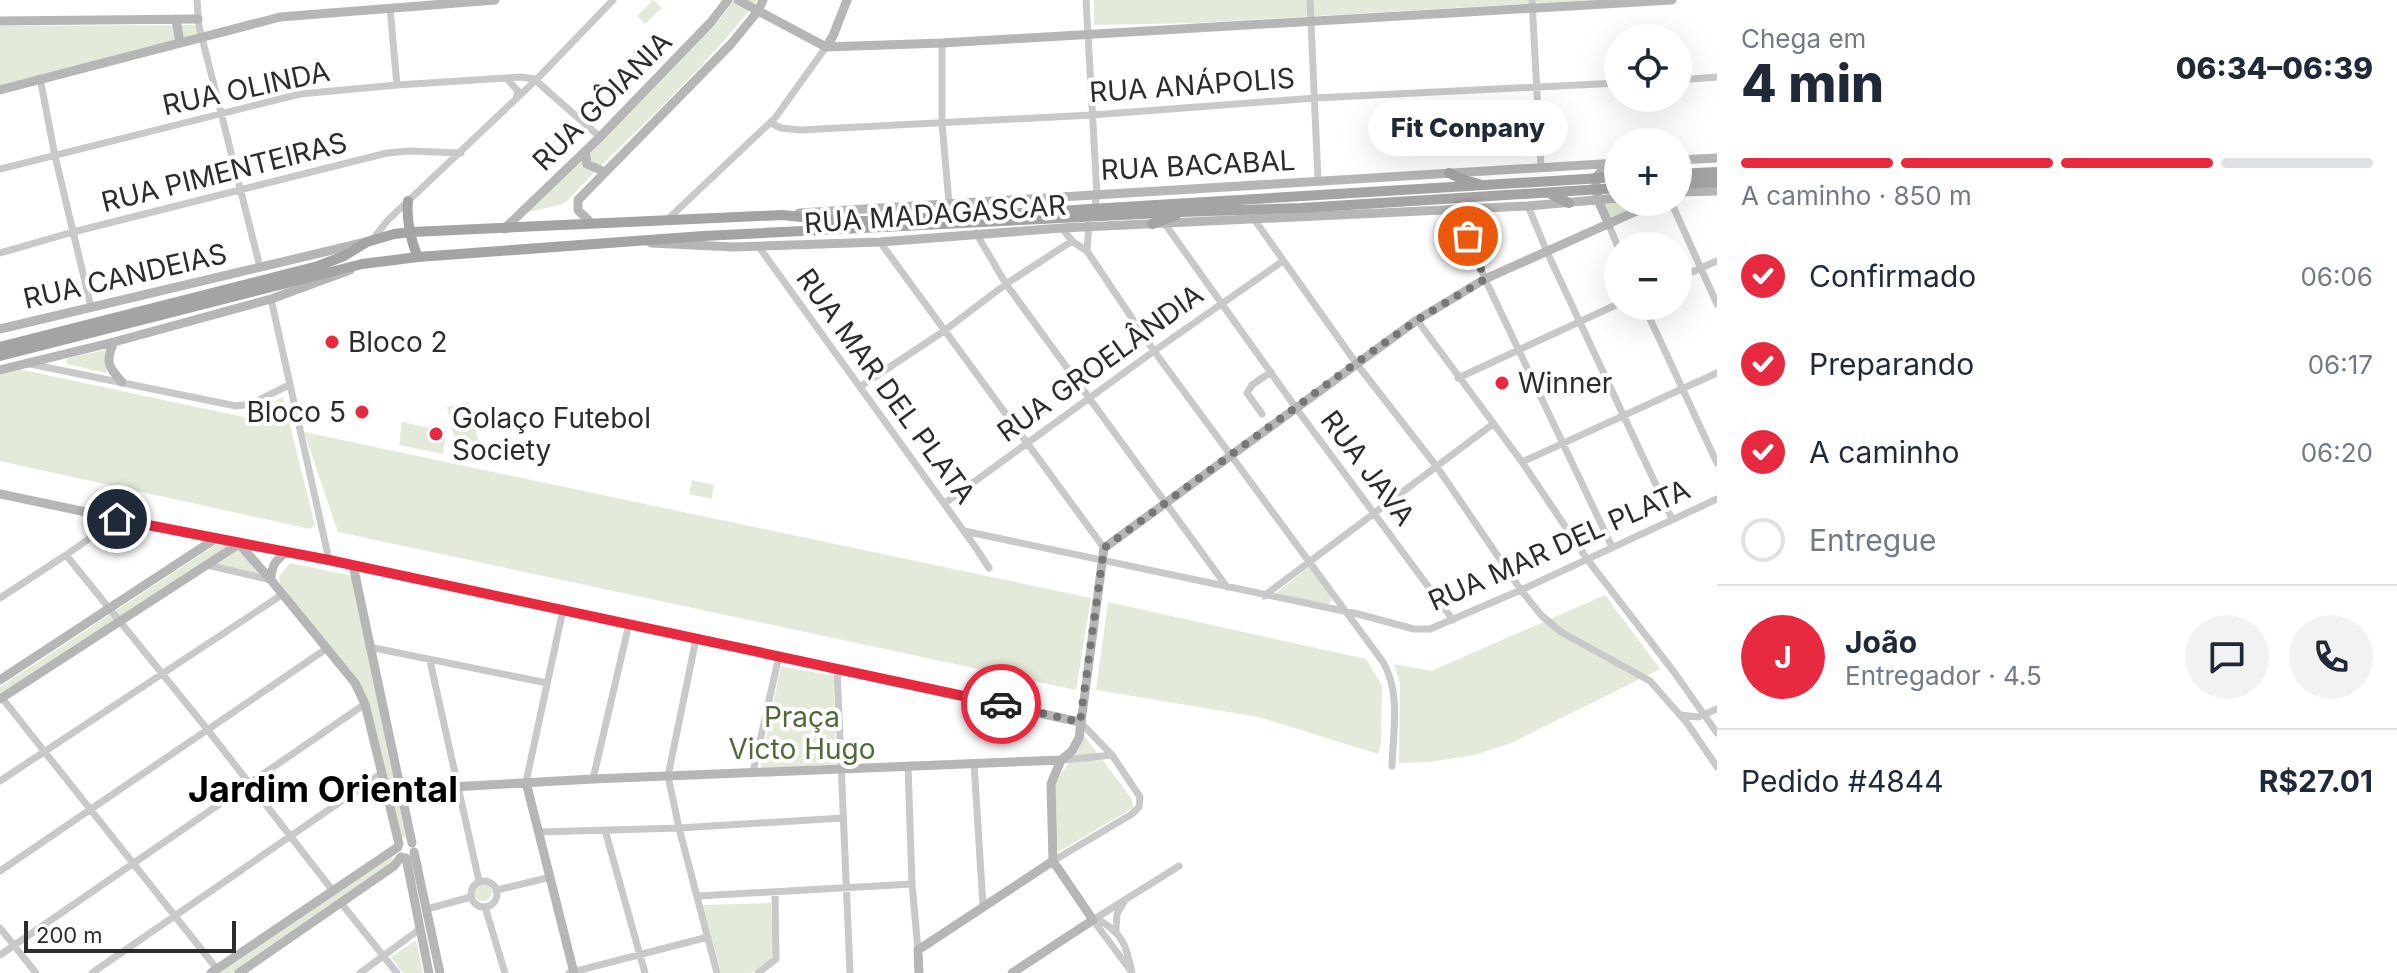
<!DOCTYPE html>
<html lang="pt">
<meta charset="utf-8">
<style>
:root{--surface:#fff;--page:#f2f2f3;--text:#1f2937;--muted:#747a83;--line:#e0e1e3;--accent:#e72a3f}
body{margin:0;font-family:Inter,sans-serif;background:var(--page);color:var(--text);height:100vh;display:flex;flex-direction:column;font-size:30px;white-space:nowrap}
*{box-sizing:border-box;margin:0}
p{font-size:26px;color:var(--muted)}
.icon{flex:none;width:44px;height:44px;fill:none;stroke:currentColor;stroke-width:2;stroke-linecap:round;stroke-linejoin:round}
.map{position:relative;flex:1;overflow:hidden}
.sheet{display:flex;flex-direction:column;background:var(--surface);width:680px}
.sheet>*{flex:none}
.buttons{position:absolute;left:1604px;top:24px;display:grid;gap:16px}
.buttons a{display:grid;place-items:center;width:88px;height:88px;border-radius:50%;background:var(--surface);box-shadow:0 8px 32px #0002;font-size:40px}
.scale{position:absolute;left:24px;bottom:20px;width:212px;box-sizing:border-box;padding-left:8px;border:4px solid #2c2c2c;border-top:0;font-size:22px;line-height:28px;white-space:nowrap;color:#2c2c2c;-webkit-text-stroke:6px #fff;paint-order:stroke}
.pin{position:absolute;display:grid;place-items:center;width:68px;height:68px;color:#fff;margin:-34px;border:4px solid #fff;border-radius:50%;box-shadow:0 2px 8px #0007}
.courier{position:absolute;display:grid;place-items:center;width:80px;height:80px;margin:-40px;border:6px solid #e72a3f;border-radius:50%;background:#fff;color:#222;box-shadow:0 2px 10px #0007}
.bubble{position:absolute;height:56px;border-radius:28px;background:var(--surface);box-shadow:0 8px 32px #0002;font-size:26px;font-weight:800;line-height:56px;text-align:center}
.summary em{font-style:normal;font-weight:800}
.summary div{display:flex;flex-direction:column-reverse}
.summary{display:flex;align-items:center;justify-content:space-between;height:136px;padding:0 24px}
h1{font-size:52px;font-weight:800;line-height:60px}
.bar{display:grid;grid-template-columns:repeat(4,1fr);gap:12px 8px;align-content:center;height:96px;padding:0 24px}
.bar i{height:10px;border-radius:6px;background:var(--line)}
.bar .selected{background:var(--accent)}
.bar p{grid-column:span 4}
.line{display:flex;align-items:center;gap:20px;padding:0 24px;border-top:2px solid var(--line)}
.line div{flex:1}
.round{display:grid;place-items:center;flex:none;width:84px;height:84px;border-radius:42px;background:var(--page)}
ol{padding:0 24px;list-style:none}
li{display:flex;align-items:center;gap:24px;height:88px}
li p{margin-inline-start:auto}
li .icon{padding:8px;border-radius:50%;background:var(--accent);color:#fff;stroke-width:4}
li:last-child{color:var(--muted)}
li i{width:44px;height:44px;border:4px solid var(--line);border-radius:50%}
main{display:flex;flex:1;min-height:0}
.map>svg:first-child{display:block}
</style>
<main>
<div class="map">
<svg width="1717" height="973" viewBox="0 0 1717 973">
<rect width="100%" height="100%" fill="#fff"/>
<path fill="#e3ead9" d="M653,0L662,8L645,24L637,16Z
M734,0H757C702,74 629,135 566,202L559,205L524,213L721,18Z
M1094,0H1593L1195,23L1094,25Z
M191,25H195L198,36L0,86V26Z
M1603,201L1646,202L1610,219Z
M106,350V373L66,364L68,358Z
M19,369L248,418L283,397L315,525L310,529L0,461V374Z
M469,402L480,448L458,454L447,407Z
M402,422L446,431L443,454L399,445Z
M304,432L1091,598L1076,690L338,532Z
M692,480L714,485L712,499L689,494Z
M217,544L230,547L0,694V687Z
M238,550L265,577L217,564Z
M290,563L353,576L406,837L400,838L357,683L280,584L279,577Z
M1309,567L1331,595L1332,601L1327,605L1276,593Z
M1605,595L1660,669L1509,744L1474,755L1430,762L1399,763L1400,683L1394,664L1431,671Z
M1108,602L1366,659L1382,686L1381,743L1378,754L1259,717L1096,690Z
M781,666L834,676L836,764L760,769Z
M1083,734L1132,799L1133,808L1058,852C1056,836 1051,795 1056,783C1064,763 1081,758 1083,734Z
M391,856L393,861L388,867L234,973H218Z
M474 892a9 9 0 1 1 18 0a9 9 0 1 1-18 0Z
M771,903L773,949L771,961L751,973H721L703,905Z
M416,940L423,973H403L391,957Z"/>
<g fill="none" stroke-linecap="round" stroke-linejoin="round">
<path stroke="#c9c9c9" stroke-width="7" d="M197,0L199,26L260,267
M1086,0L1097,194L1094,210
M1310,0L1318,180
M1532,0L1541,167
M390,8L397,85
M942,43V123L949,203
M40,78L55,156L91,307
M507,79L518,91L516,99
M1678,80L1717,77
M771,123L781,128L800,130L1092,115L1315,98L1618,83
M0,169L300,94L397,85L521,77L534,79L600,137
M1671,202L1717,304
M1528,206L1547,252L1672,519
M1456,209L1485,279L1612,547
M668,219L775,118L826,47
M1254,219L1356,363L1437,467L1521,590L1541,615L1561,632L1650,681L1687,723L1717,767
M1165,224L1296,408L1453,620
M1609,225L1618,247
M1062,228L1072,241L1087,251L1154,351L1383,662C1401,693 1393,731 1392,766
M976,233L1006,284L1227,587
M372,240L388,220L536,80L613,0
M880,242L1104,548
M759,247L976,548L989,568
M1087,251L1089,225
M0,253L73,232L387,153L410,151L461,153
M1678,278L1717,261
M271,299L329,560
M1644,306L1717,463
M1417,320L1522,462L1587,559L1674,672L1717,733
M30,364L236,406L251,404L289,385
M1458,378L1618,304
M861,386L944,331L1006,284L1072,241
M1262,414L1247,393L1252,385L1271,372
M1522,462L1717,373
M945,503L1154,351L1283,261
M964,531L1358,614L1414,629H1430L1521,590L1717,499
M66,555L207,729L333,891
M207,565L271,580
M1264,596L1493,424
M0,598L66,555L117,519
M696,639L668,776L679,828L717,973
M369,647L547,683
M430,661L479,881
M837,668L850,973
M2,698L217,969
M1681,715L1698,717L1717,709
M1080,722L1112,755
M974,763L983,906
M908,765L912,884L918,950
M753,772L779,656
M593,779L629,624
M0,781L283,594
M526,782L563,610
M605,830L645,973
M540,832L679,828L843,818
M1053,861L1132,814L1139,807L1140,797L1112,755L1064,760
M0,871L326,649
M471 894a13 13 0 1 1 26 0a13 13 0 1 1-26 0Z
M497,890L551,877
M698,896L912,884
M341,903L397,973
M485,907L505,973
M427,909L471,897
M1096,918L1179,866
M1096,918C1122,933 1126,943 1132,973
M1093,920L1131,971
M0,928L36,973
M1116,931L1117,914L1125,900
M0,955L365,704
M92,973L382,773
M360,973L420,929
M569,973L708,937
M758,973L776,959L775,892"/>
<path stroke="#b6b6b6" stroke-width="9" d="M738,0L826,47L942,43L1672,0
M176,19L180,43
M0,21L198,19
M826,47L833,36L847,0
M0,90L280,17L495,0
M585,151L587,164L605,172
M1678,160L1717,158
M1678,192L1717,191
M799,213L1618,163
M590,222L578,210V200L731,44L758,11L763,0
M1609,225L1598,200L1595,178L1609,164
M504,229L600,137L711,22L728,0
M651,243L734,247L880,242L1062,228L1528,206L1618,198
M0,329L366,242
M114,342C105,362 108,367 122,382
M0,370L114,342L271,299L350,270
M0,494L215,539L353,565L1080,722
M239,544L271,580L355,683L365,704L399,844
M353,565L412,843
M271,580C271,566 276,560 286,552
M0,680L215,539
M0,699L239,544
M526,782L574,973
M399,790L593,779L1061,760
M414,852L440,973
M406,858L429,973
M211,973L398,847
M239,973L394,866L401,857
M919,973L918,950L1053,861
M1012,973L1093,920L1053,861L1051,784L1061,760L1072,751L1079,738L1104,548L1417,320L1485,279L1657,202"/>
<path stroke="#a4a4a4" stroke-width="10" d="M1449,173L1464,180L1479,184
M1678,174L1717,172
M1678,184L1717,182
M1551,194L1569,203
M408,201C406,218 411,242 418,257
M1152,224L1176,215
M0,347L318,266L344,256L367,242L394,234L412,232L782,215L841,221H865L1057,211L1618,177
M0,356L362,264L418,257L703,236L1180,212L1301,208L1618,188"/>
</g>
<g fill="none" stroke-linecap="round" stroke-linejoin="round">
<path stroke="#767676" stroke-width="8" stroke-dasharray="0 14.4" d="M1001,704L1080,722L1104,548L1356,363L1417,320L1485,279L1468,236"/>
<path stroke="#e72a3f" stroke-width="10" d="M117,519L329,560L1001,704"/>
</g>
<g fill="#e72a3f" stroke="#fff" stroke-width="3">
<circle cx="332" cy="342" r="8"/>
<circle cx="1502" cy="383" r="8"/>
<circle cx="362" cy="412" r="8"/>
<circle cx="436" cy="434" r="8"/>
</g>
<g text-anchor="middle" stroke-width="8" stroke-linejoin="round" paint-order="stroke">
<g font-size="28" fill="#2c2c2c" stroke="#fff">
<text transform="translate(1192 85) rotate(-4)" y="10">RUA ANÁPOLIS</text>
<text transform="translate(246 88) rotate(-12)" y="10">RUA OLINDA</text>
<text transform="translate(602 101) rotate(-45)" y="10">RUA GÔIANIA</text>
<text transform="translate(1198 165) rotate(-3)" y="10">RUA BACABAL</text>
<text transform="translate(224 172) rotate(-14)" y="10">RUA PIMENTEIRAS</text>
<text transform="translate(935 214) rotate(-4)" y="10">RUA MADAGASCAR</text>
<text transform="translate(125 276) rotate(-13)" y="10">RUA CANDEIAS</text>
<text transform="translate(1100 363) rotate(-36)" y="10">RUA GROELÂNDIA</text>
<text transform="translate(886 386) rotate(54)" y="10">RUA MAR DEL PLATA</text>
<text transform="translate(1368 468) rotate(53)" y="10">RUA JAVA</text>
<text transform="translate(1559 545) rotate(-24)" y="10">RUA MAR DEL PLATA</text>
</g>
<g font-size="28" fill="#2c2c2c" stroke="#fff" text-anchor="start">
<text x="348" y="352">Bloco 2</text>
<text x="1518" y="393">Winner</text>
<text x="346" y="422" text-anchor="end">Bloco 5</text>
<text x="452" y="428">Golaço Futebol<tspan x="452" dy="32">Society</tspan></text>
</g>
<g font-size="28" fill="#51683a" stroke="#fff">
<text x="802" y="727">Praça<tspan x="802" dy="32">Victo Hugo</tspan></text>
</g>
<g font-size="36" font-weight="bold" fill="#000" stroke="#fff">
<text x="323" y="802">Jardim Oriental</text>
</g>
</g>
</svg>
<div class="buttons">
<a><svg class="icon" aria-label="locate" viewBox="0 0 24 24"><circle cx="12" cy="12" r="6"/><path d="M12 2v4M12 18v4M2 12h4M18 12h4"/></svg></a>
<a>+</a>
<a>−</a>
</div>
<div class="scale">200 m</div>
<div class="pin" style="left:1468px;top:236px;background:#ea580c"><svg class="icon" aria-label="bag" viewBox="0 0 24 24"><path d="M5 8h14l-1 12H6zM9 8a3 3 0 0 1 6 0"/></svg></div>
<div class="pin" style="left:117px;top:519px;background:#1f2937"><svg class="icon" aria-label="home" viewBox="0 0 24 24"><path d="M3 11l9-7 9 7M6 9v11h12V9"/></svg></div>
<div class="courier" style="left:1001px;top:704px"><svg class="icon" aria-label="car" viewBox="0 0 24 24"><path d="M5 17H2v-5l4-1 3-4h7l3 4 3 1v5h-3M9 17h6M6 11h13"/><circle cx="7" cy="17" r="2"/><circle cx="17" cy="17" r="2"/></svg></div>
<div class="bubble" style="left:1368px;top:100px;width:200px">Fit Conpany</div>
</div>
<section class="sheet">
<div class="summary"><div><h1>4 min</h1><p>Chega em</p></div><em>06:34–06:39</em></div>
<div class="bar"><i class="selected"></i><i class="selected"></i><i class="selected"></i><i></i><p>A caminho · 850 m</p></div>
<ol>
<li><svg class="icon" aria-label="check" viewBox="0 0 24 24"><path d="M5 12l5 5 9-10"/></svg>Confirmado<p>06:06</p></li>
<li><svg class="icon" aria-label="check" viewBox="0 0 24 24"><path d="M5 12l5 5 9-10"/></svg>Preparando<p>06:17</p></li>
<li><svg class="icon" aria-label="check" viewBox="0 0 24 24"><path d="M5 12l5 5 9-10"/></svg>A caminho<p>06:20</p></li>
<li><i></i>Entregue</li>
</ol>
<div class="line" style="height:144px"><b class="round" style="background:var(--accent);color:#fff">J</b><div><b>João</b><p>Entregador · 4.5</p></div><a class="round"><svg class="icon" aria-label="chat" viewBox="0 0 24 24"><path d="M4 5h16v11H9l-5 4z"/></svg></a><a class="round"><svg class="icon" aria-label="phone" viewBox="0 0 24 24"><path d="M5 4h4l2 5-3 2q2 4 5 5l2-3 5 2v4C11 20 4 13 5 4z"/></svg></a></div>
<div class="line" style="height:104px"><div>Pedido #4844</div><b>R$27.01</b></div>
</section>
</main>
